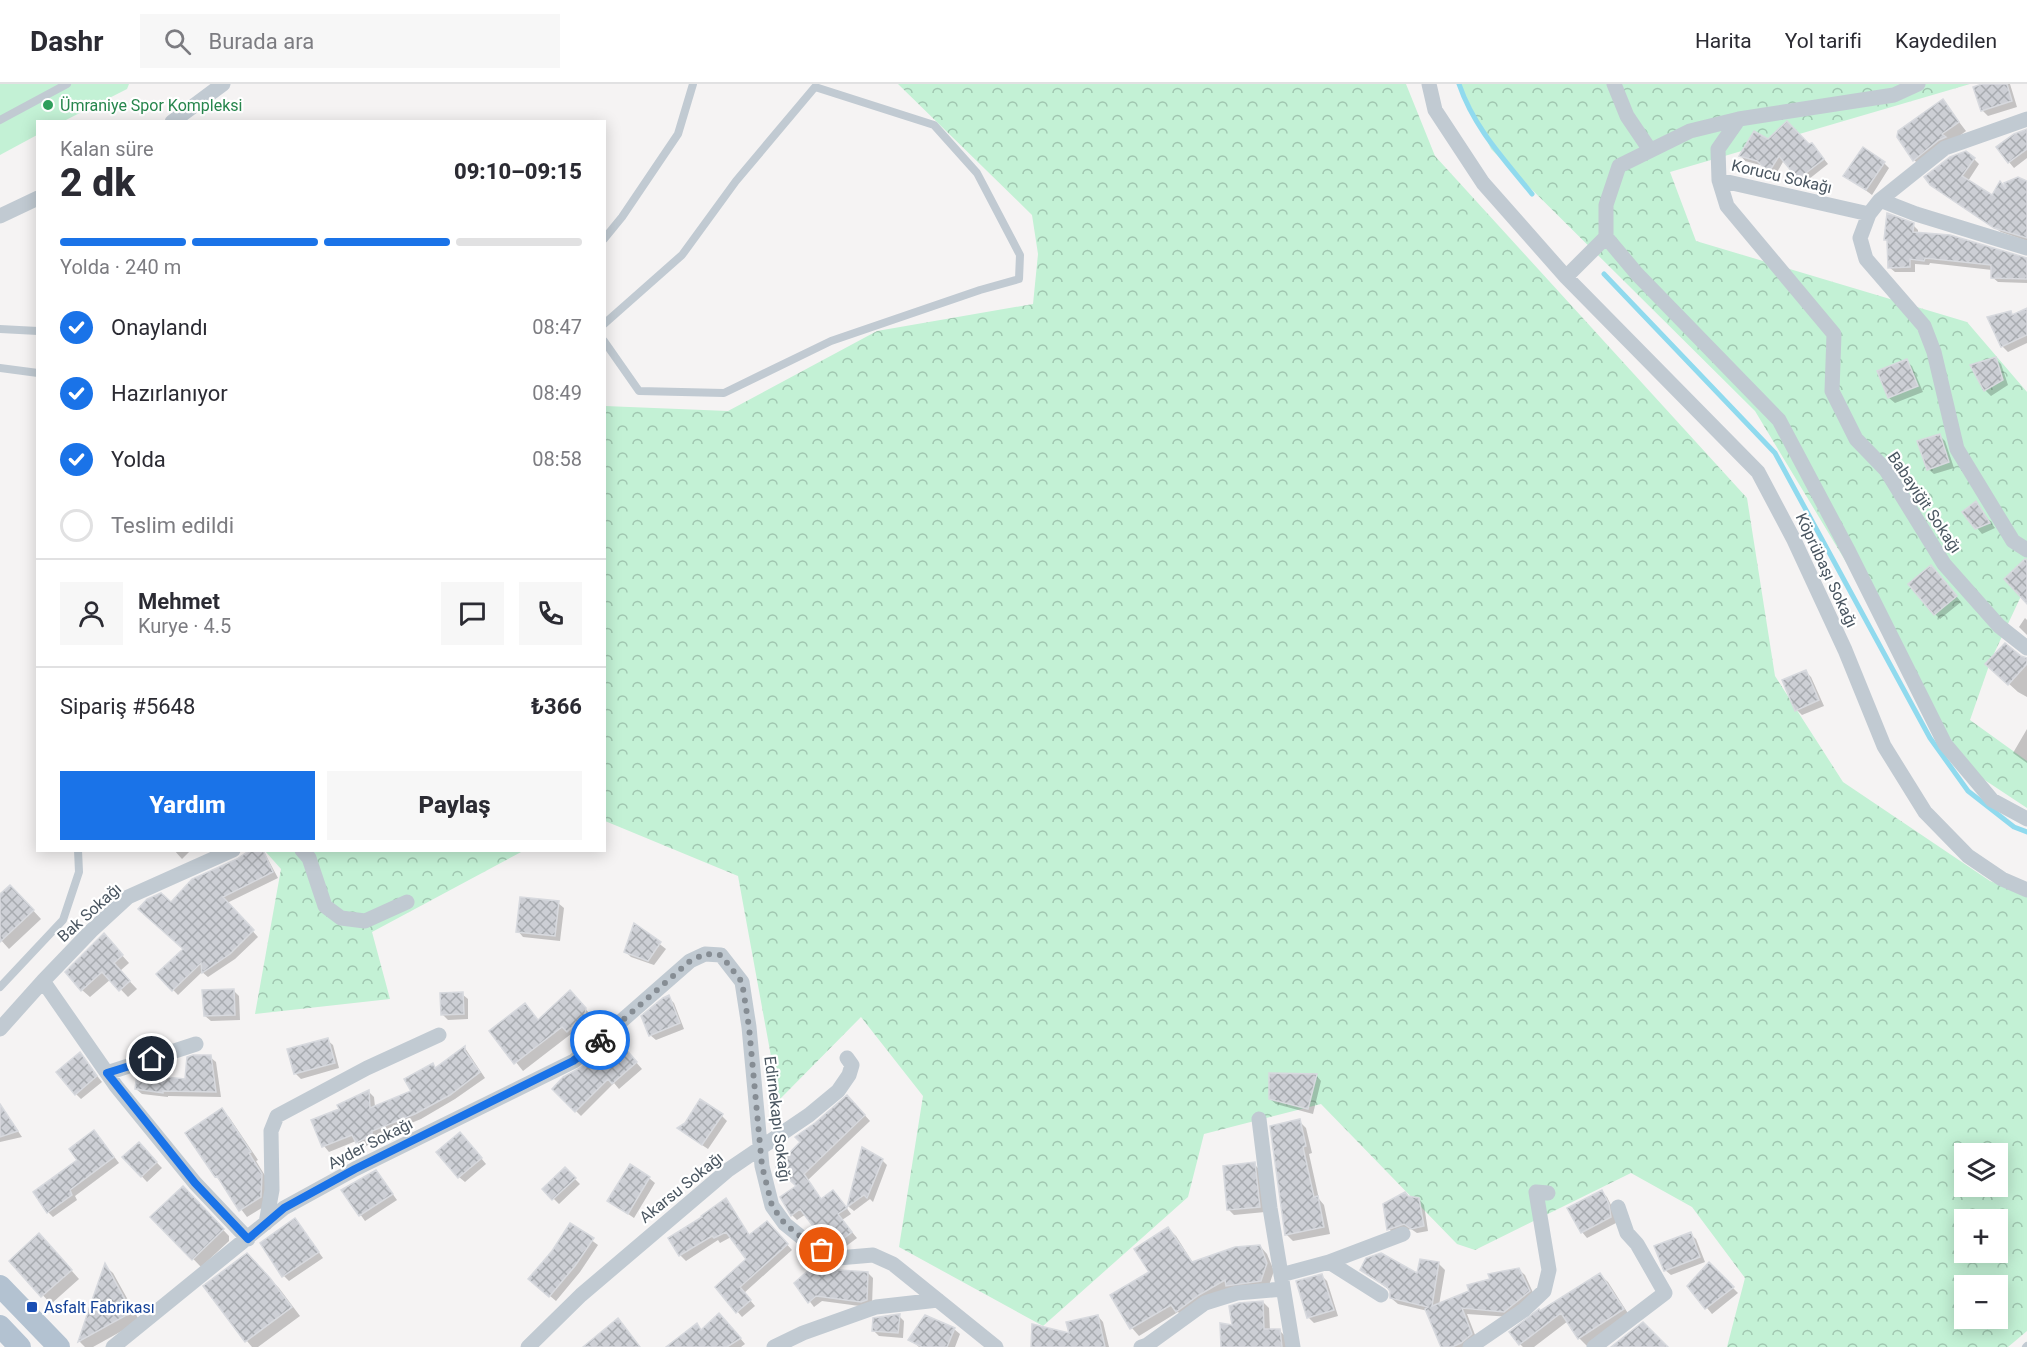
<!DOCTYPE html>
<html lang="tr">
<meta charset="utf-8">
<style>
:root{--surface:#fff;--page:#f7f7f7;--text:#2b2b33;--muted:#7c7c81;--line:#e1e1e2;--accent:#1a73e8}
body{margin:0;font-family:Roboto,sans-serif;background:var(--page);color:var(--text);height:100vh;display:flex;flex-direction:column;font-size:22px;white-space:nowrap}
*{box-sizing:border-box;margin:0}
p{font-size:20px;color:var(--muted)}
.icon{flex:none;width:33px;height:33px;fill:none;stroke:currentColor;stroke-width:2;stroke-linecap:round;stroke-linejoin:round}
.map{position:relative;flex:1;overflow:hidden}
.drawer{position:absolute;left:36px;top:36px;width:570px;height:732px;display:flex;flex-direction:column;background:var(--surface);border-radius:0px;box-shadow:0 3px 15px #0003}
.drawer>*{flex:none}
.controls{position:absolute;left:1954px;top:1059px;display:grid;gap:12px}
.controls a{display:grid;place-items:center;width:54px;height:54px;border-radius:0px;background:var(--surface);box-shadow:0 3px 15px #0003;font-size:30px}
.pin{position:absolute;display:grid;place-items:center;width:51px;height:51px;color:#fff;margin:-26px;border:3px solid #fff;border-radius:50%;box-shadow:0 2px 6px #0007}
.courier{position:absolute;display:grid;place-items:center;width:60px;height:60px;margin:-30px;border:4px solid #1a73e8;border-radius:50%;background:#fff;color:#222;box-shadow:0 2px 8px #0007}
.overview em{font-style:normal;font-weight:800}
.overview div{display:flex;flex-direction:column-reverse}
.overview{display:flex;align-items:center;justify-content:space-between;height:102px;padding:0 24px}
h1{font-size:39px;font-weight:800;line-height:45px}
.bar{display:grid;grid-template-columns:repeat(4,1fr);gap:9px 6px;align-content:center;height:72px;padding:0 24px}
.bar i{height:8px;border-radius:4px;background:var(--line)}
.bar .current{background:var(--accent)}
.bar p{grid-column:span 4}
.line{display:flex;align-items:center;gap:15px;padding:0 24px;border-top:2px solid var(--line)}
.line div{flex:1}
.round{display:grid;place-items:center;flex:none;width:63px;height:63px;border-radius:0px;background:var(--page)}
ol{padding:0 24px;list-style:none}
li{display:flex;align-items:center;gap:18px;height:66px}
li p{margin-inline-start:auto}
li .icon{padding:6px;border-radius:50%;background:var(--accent);color:#fff;stroke-width:4}
li:last-child{color:var(--muted)}
li i{width:33px;height:33px;border:3px solid var(--line);border-radius:50%}
.button{display:flex;gap:12px;margin-top:auto;padding:12px 24px}
.button a{flex:1;height:69px;border-radius:0px;background:var(--accent);color:#fff;font-size:24px;font-weight:800;line-height:69px;text-align:center}
.button a+a{background:var(--page);color:var(--text)}
header{display:flex;align-items:center;gap:36px;box-sizing:border-box;height:84px;padding:0 30px;background:var(--surface);border-bottom:2px solid var(--line)}
header strong{font-size:28px}
nav{display:flex;gap:33px;margin-inline-start:auto;font-size:21px}
.search{width:420px;height:54px;background:var(--page);display:flex;align-items:center;gap:15px;box-sizing:border-box;padding:0 21px;border-radius:0px;color:var(--muted);font-size:22px}
.map>svg:first-child{display:block}
</style>
<header>
<strong>Dashr</strong>
<div class="search"><svg class="icon" aria-label="search" viewBox="0 0 24 24"><circle cx="10" cy="10" r="6"/><path d="M15 15l6 6"/></svg>Burada ara</div>
<nav><a>Harita</a><a>Yol tarifi</a><a>Kaydedilen</a></nav>
</header>
<div class="map">
<svg width="2027" height="1263" viewBox="0 0 2027 1263">
<defs>
<pattern id="forest-crowns" width="20" height="18" patternUnits="userSpaceOnUse" patternTransform="scale(1.5)"><rect width="20" height="18" fill="#c3f1d5"/><path d="M2 6a3 3 0 1 1 6 0M12 15a3 3 0 1 1 6 0" fill="none" stroke="#a0c6b0"/></pattern>
<pattern id="building-cross-hatch" width="8" height="8" patternUnits="userSpaceOnUse" patternTransform="scale(1.5)"><rect width="8" height="8" fill="#cdcfd5"/><path d="M0 0l8 8M0 8l8-8" fill="none" stroke="#a8abb0"/></pattern>
</defs>
<rect width="100%" height="100%" fill="#f5f3f3"/>
<path fill="url(#forest-crowns)" fill-rule="evenodd" d="M898,0H1406L1435,72L1747,414L1775,592L1843,698L1990,797L2027,811V1247L2008,1263H1727L1745,1194L1692,1123L1631,1089L1475,1166L1457,1160L1321,1020L1204,1050L1188,1113L1043,1242L899,1163L923,1012L861,933L779,1016L738,792L605,737V322L728,327L877,247L1033,220L1038,170L1032,131ZM1965,1070H1998V1102H1965ZM1965,1136H1998V1168H1965ZM1965,1202H1998V1234H1965Z
M1460,0H1970L1670,88L1696,157L1967,238L2027,308V505L2022,510L1991,576L1970,636L2027,677V724L1968,685L1878,531L1755,327L1491,65Z
M265,767H523L372,848L390,915L255,930L281,785Z"/>
<path fill="#c3f1d5" d="M0,0H129L127,5L64,37L38,38L37,51L0,71Z"/>
<path fill="#0003" d="M1987,0H2010L2017,23L1988,32L1982,26Z
M1943,17L1966,47L1950,59L1923,84L1914,76L1898,53Z
M2027,45V74L2014,84L2009,78Z
M1809,62L1816,65L1828,80L1804,99L1784,76L1775,92L1764,82L1745,77L1741,72Z
M1974,75L1979,80L1968,97L1992,113L2001,99L2008,107L2027,98V157L2001,148L1937,106L1931,100Z
M1884,79L1889,84L1872,111L1845,91Z
M1913,141L1918,146V150L2027,174V199L1998,198L1992,193V186L1930,179L1929,181L1915,180V188H1895L1889,183L1888,158L1885,155Z
M2027,226V259L2008,268L2002,262L1989,234L2010,229L2013,232Z
M1996,275L2001,280L2008,301L1991,312L1985,306L1972,282Z
M1906,277L1912,282L1923,308L1895,319L1889,314L1879,288Z
M1940,352L1945,357L1954,384L1934,390L1928,385Z
M1976,419L1995,444L1982,450L1977,444Z
M1937,488L1961,518L1940,535L1935,530Z
M2025,534L2027,536V551L2019,543Z
M2027,574V613L2018,608L1987,580Z
M1806,588L1811,593L1824,622L1802,631L1797,626Z
M2027,645V679L2013,669Z
M174,766H191L182,775Z
M263,766L278,794L227,819L258,853L235,875L208,893L202,888L178,911L158,890L185,866L139,824L163,812L171,820Z
M19,811L41,835L9,865L0,855V812Z
M558,819L564,824L560,857L523,853L518,847Z
M635,841L666,865L654,881L631,873L625,867Z
M111,859L129,879L120,887L137,905L128,913L111,895L90,913L82,906Z
M233,906L239,912L240,936L211,937L205,932Z
M570,909L593,933L592,939L575,955L571,950L523,987L491,947L525,921L539,937Z
M462,910L468,915V935L448,936L442,930Z
M668,913L674,919L684,945L656,956L650,951Z
M327,956L333,961L339,984L301,995L295,989Z
M622,962L642,985L619,1005L614,999L581,1032L554,1005Z
M465,964L485,994L455,1015L421,1035L377,1053V1057L362,1064L356,1057L329,1068L324,1062L341,1026L369,1008L374,1013L375,1023L413,1008L433,981L436,985Z
M80,970L102,998L81,1015L76,1010Z
M210,973L216,978L221,1013L168,1012V1013L142,1010L136,1005L187,997Z
M1316,991L1321,997L1313,1030L1276,1020L1270,1015Z
M853,1018L870,1037L808,1096L822,1116L839,1114L851,1130L842,1136L857,1154L841,1166L829,1159L823,1153L806,1130L797,1136L792,1131L798,1102L779,1083Z
M0,1023L5,1028L22,1053L0,1058Z
M221,1026L229,1033L258,1076L256,1077L269,1098L268,1120L247,1133L216,1092Z
M722,1032L727,1037L708,1065L684,1049L686,1040Z
M1299,1037L1306,1044L1312,1069L1309,1070L1319,1115L1324,1121L1330,1150L1293,1157L1286,1150Z
M99,1053L119,1079L75,1112L77,1116L53,1133L48,1128L79,1077Z
M465,1055L486,1080L465,1098L459,1093Z
M139,1060L162,1084L147,1098L124,1073Z
M863,1065L882,1076L887,1081L873,1118L870,1115L854,1127L849,1123Z
M1254,1080L1259,1085L1265,1128L1234,1131L1229,1126Z
M565,1085L580,1100L559,1120L544,1105Z
M376,1087L397,1116L365,1137L343,1106Z
M649,1094L655,1099L634,1134L609,1117Z
M183,1104L229,1152V1157L201,1183L153,1133Z
M1601,1108L1607,1113L1614,1127L1616,1139L1587,1154L1582,1148Z
M1408,1114L1419,1115L1424,1121L1428,1147L1417,1149L1411,1145L1394,1150L1389,1145Z
M726,1116L750,1152L773,1145L792,1166L744,1209L755,1222L742,1233L717,1203L748,1175L731,1153L720,1159L718,1156L686,1177L680,1171L704,1134Z
M295,1136L323,1174L289,1197L284,1192Z
M571,1141L598,1161L580,1188L556,1217L536,1200Z
M1168,1145L1176,1152L1193,1179L1260,1162L1267,1170L1274,1187L1268,1204L1184,1234L1178,1228L1139,1252L1132,1244L1112,1211L1151,1188Z
M1690,1150L1696,1155L1705,1178L1671,1191L1665,1186Z
M48,1160L79,1195L51,1220L11,1177Z
M248,1173L279,1204L300,1232L258,1263H252L247,1257L205,1203Z
M1439,1180L1445,1186L1439,1221L1518,1185L1525,1191L1535,1213L1511,1233L1467,1230L1477,1256L1470,1263H1442L1428,1227L1398,1220L1391,1214V1207L1362,1186L1418,1191Z
M1709,1180L1738,1209L1712,1230L1689,1202Z
M105,1182L113,1189L138,1234V1238L93,1263H85L80,1258Z
M868,1189L873,1194L872,1221L867,1223L822,1217L814,1223L796,1199Z
M1600,1191L1608,1198L1631,1234L1587,1262L1579,1254L1568,1237L1534,1263H1523L1520,1260L1541,1229Z
M1322,1192L1327,1197L1338,1232L1314,1239L1309,1234L1298,1198Z
M1263,1218L1269,1224L1270,1247H1280L1286,1253L1288,1263H1222L1234,1243Z
M899,1232L904,1237L903,1254L879,1252L873,1246Z
M1098,1232L1103,1238L1109,1263H1032L1071,1251Z
M725,1236L745,1260L741,1263H669L696,1241L703,1247Z
M954,1245L960,1250L955,1263H919L910,1255Z"/>
<g fill="none" stroke-linecap="round" stroke-linejoin="round">
<path stroke="#90daee" stroke-width="5" d="M1459,0C1474,44 1504,75 1532,110
M1604,190L1775,369L1930,654L1968,707L2014,743L2027,748"/>
</g>
<path fill="url(#building-cross-hatch)" stroke="#d7d9de" stroke-width="1.5" d="M1982,0H2007L2012,17L1981,27L1973,3Z
M1943,15L1959,38L1942,50L1946,53L1939,56L1913,77L1897,53L1898,47Z
M1787,37L1809,60L1812,59L1824,75L1798,95L1779,72L1769,88L1757,77L1739,72L1754,47L1768,55Z
M2027,45V65L2008,79L1996,63L2014,50Z
M1863,63L1885,78L1866,106L1843,92Z
M1966,67L1975,74L1962,92L1992,111L2000,97L2006,105L2004,99L2018,93L2027,97V154L1994,144L1930,101L1924,93L1950,73Z
M1887,129L1914,139L1913,148L1950,151L2027,174V195L1991,194V181L1925,174L1924,177L1910,175V183L1888,184L1887,156H1884Z
M2027,224V251L2001,263L1987,233L2011,227L2012,231Z
M1996,273L2003,296L1984,307L1970,281Z
M1907,275L1918,302L1888,314L1877,287Z
M1940,350L1949,378L1927,386L1917,357Z
M1976,417L1990,439L1975,445L1962,428Z
M2025,475L2027,476V520L2004,495Z
M1931,481L1957,512L1934,531L1908,500Z
M2005,559L2021,572L2027,574V580L2008,601L1985,580Z
M1806,586L1819,616L1795,627L1782,596Z
M250,766H263L273,788L223,813L254,846L230,870L202,889L201,879L172,907L156,890L183,865L138,825L147,815L161,809L171,818L192,795L237,775Z
M10,801L34,826L0,858V810Z
M520,813L559,817L555,852L516,848Z
M634,839L661,858L648,877L624,868Z
M104,849L123,871L114,879L130,897L119,907L102,888L81,907L65,888Z
M234,905L235,931L204,932L202,906Z
M570,906L586,924L585,931L567,948L562,943L514,980L489,947L525,919L538,936Z
M463,908L464,930L441,931L440,909Z
M669,911L680,939L649,952L641,932L663,914Z
M328,954L335,979L294,990L287,965Z
M616,954L637,978L612,1000L608,995L575,1028L552,1005L563,993L580,984Z
M465,962V967L480,988L450,1011L415,1030L372,1047V1051L356,1059L352,1051L322,1063L311,1036L339,1025L337,1021L369,1006L370,1024L411,1007L404,995L433,979L435,984Z
M80,968L97,992L75,1011L56,988Z
M193,971H211L216,1008L163,1007V1009L135,1005L137,990L185,995L187,973Z
M1269,989L1317,990L1308,1025L1269,1015Z
M847,1011L865,1031L804,1090L821,1115L833,1106L847,1124L838,1130L852,1148L835,1161L822,1154L800,1125L791,1132L780,1113L796,1102L776,1083L800,1058L795,1053L815,1039Z
M700,1015L723,1030L702,1061L677,1044L685,1039Z
M0,1020L18,1047L0,1053Z
M222,1024L251,1068L249,1069L262,1090L261,1113L239,1127L217,1092L215,1093L185,1049Z
M1300,1035L1306,1062L1303,1063L1314,1113L1318,1112L1324,1143L1285,1151L1270,1042Z
M94,1046L114,1073L70,1106L72,1111L47,1129L33,1108L77,1076L69,1065Z
M460,1048L482,1074L458,1094L436,1068Z
M139,1058L157,1078L141,1093L122,1073Z
M862,1063L883,1075L867,1114L864,1111L847,1123Z
M1255,1078L1260,1123L1227,1126L1223,1082Z
M630,1080L650,1093L628,1130L607,1117Z
M565,1083L576,1094L552,1116L542,1105Z
M376,1086L393,1110L359,1132L341,1106Z
M183,1102L224,1145L192,1176L150,1133Z
M1602,1106L1609,1120L1611,1133L1581,1149L1567,1124Z
M1405,1108L1408,1112L1419,1114L1424,1142L1411,1145L1404,1140L1387,1146L1383,1120Z
M726,1114L749,1151L767,1137L788,1160L740,1203L751,1216L736,1229L715,1203L746,1175L726,1148L714,1154L712,1152L679,1172L668,1154L702,1133L701,1132Z
M295,1134L319,1168L282,1193L260,1159Z
M570,1139L594,1154L575,1182L549,1213L528,1195L552,1167Z
M1168,1143L1192,1178L1235,1163L1260,1161L1267,1179L1261,1197L1226,1202L1225,1196L1199,1211L1176,1228L1171,1221L1130,1245L1110,1211L1149,1188L1134,1165Z
M1691,1148L1700,1173L1664,1187L1654,1162Z
M39,1149L72,1186L41,1213L9,1177Z
M247,1169L270,1194L292,1223L245,1258L203,1202Z
M1381,1169L1417,1189L1420,1175L1439,1178L1432,1222L1469,1207L1467,1201L1490,1195L1488,1190L1519,1184L1530,1207L1504,1228L1462,1224L1472,1250L1461,1259L1452,1263H1441L1425,1225L1428,1223L1390,1214V1207L1387,1203L1360,1186L1366,1174Z
M1709,1178L1734,1203L1705,1225L1687,1202Z
M105,1179L132,1228L78,1258L90,1222Z
M811,1184L868,1188L867,1216L861,1218L816,1212L808,1219L794,1199Z
M1600,1189L1624,1225L1578,1255L1561,1229L1519,1261L1509,1248L1539,1225L1540,1227Z
M1322,1190L1334,1226L1307,1234L1296,1197Z
M1263,1217L1264,1245H1280L1282,1263H1221L1220,1239L1232,1241L1229,1222L1239,1219Z
M719,1229L741,1254L727,1263H666L697,1239L701,1246Z
M900,1230L898,1249L872,1247L873,1234Z
M925,1231L955,1244L947,1263H922L908,1256Z
M1098,1231L1105,1263H1031L1032,1240L1069,1249L1066,1238Z
M618,1234L640,1263H583Z
M1643,1238L1668,1263H1611L1616,1259Z"/>
<g fill="none" stroke-linecap="round" stroke-linejoin="round">
<path stroke="#c1cad2" stroke-width="8" d="M0,36L67,0
M604,155L622,133L678,50L693,0
M604,240L682,171L736,97L815,3L934,41L977,89L1020,171L1019,195L980,206L831,257L724,309L639,307L604,257
M0,245L38,247
M0,284L38,289
M0,903L63,836L79,788L78,766
M2026,1263L2027,1262"/>
<path stroke="#c1cad2" stroke-width="15" d="M1429,0L1435,26L1483,99L1566,193L1758,388L1794,456L1845,566L1884,662L1925,728L1968,772L2002,795L2027,806
M1614,0L1627,32L1650,66
M1918,0L1894,11L1739,35L1690,47L1619,82L1606,121V153L1637,190L1779,336L1849,468L1945,660L1992,716L2027,735
M1739,35L1718,65L1719,96L1869,130
M2027,35L1945,64L1880,116L1869,130L1860,154L1866,175L1924,242L1934,268L1957,365L2013,457L2027,466
M172,38L223,0
M1719,96L1727,122L1834,250L1832,307L1856,355L1886,386L1944,480L1999,542L2027,564
M1880,116L1916,130L2027,164
M0,132L38,114
M1566,193L1606,153
M302,766L309,774L325,822L341,834L365,837L407,818
M43,897L91,847L128,813L233,766
M0,945L43,897L116,1002L195,1099L248,1155
M107,989L196,960
M1259,1035L1270,1124L1293,1263
M266,1139L272,1106L271,1047L277,1032L367,984L439,951
M1329,1178L1403,1150
M1281,1191L1329,1178L1381,1211
M113,1263L284,1124L355,1085L574,977L610,947L690,877L705,870L721,871L742,898L749,943L762,1082L772,1122L785,1140L806,1157L838,1174L873,1171L893,1180L996,1263
M528,1263L581,1211L728,1086L809,1031L838,1007L849,991L852,981L847,974
M774,1263L803,1249L876,1223L938,1216
M1141,1263L1147,1261L1205,1219L1237,1209L1283,1205
M1470,1263L1524,1226L1544,1207L1549,1186L1536,1108L1548,1109
M1594,1263L1665,1209L1637,1160L1627,1149L1618,1123"/>
<path stroke="#b3c2d1" stroke-width="22" d="M0,1202L59,1263
M0,1242L20,1263"/>
</g>
<g fill="none" stroke-linecap="round" stroke-linejoin="round">
<path stroke="#868d94" stroke-width="6" stroke-dasharray="0 10.8" d="M600,956L690,877L705,870L721,871L742,898L749,943L762,1082L772,1122L785,1140L806,1157L822,1166"/>
<path stroke="#1a73e8" stroke-width="8" d="M152,975L107,989L195,1099L248,1155L284,1124L355,1085L573,977L600,956"/>
</g>
<circle fill="#2e9e5b" stroke="#fff" stroke-width="2" cx="48" cy="21" r="6"/>
<rect fill="#1a4fb4" stroke="#fff" stroke-width="2" x="26" y="1217" width="12" height="12" rx="3"/>
<g text-anchor="middle" stroke-width="4.5" stroke-linejoin="round" paint-order="stroke">
<g font-size="16" fill="#27864d" stroke="#fff" text-anchor="start">
<text x="60" y="27">Ümraniye Spor Kompleksi</text>
</g>
<g font-size="16" fill="#4a5661" stroke="#fff">
<text transform="translate(1782 92) rotate(13)" y="6">Korucu Sokağı</text>
<text transform="translate(1925 418) rotate(56)" y="6">Babayiğit Sokağı</text>
<text transform="translate(1827 486) rotate(65)" y="6">Köprübaşı Sokağı</text>
<text transform="translate(89 828) rotate(-42)" y="6">Bak Sokağı</text>
<text transform="translate(778 1035) rotate(83)" y="6">Edirnekapı Sokağı</text>
<text transform="translate(370 1059) rotate(-27)" y="6">Ayder Sokağı</text>
<text transform="translate(681 1103) rotate(-39)" y="6">Akarsu Sokağı</text>
</g>
<g font-size="16" fill="#164399" stroke="#fff" text-anchor="start">
<text x="44" y="1229">Asfalt Fabrikası</text>
</g>
</g>
</svg>
<div class="controls">
<a><svg class="icon" aria-label="layers" viewBox="0 0 24 24"><path d="M12 4l9 5-9 5-9-5zM3 14l9 5 9-5"/></svg></a>
<a>+</a>
<a>−</a>
</div>
<div class="pin" style="left:822px;top:1166px;background:#ea580c"><svg class="icon" aria-label="bag" viewBox="0 0 24 24"><path d="M5 8h14l-1 12H6zM9 8a3 3 0 0 1 6 0"/></svg></div>
<div class="pin" style="left:152px;top:975px;background:#1f2937"><svg class="icon" aria-label="home" viewBox="0 0 24 24"><path d="M3 11l9-7 9 7M6 9v11h12V9"/></svg></div>
<div class="courier" style="left:600px;top:956px"><svg class="icon" aria-label="bike" viewBox="0 0 24 24"><circle cx="6" cy="16" r="4"/><circle cx="18" cy="16" r="4"/><path d="M6 16l4-8h5l3 8M10 8l3 8H6M13 5h3"/></svg></div>
<section class="drawer">
<div class="overview"><div><h1>2 dk</h1><p>Kalan süre</p></div><em>09:10–09:15</em></div>
<div class="bar"><i class="current"></i><i class="current"></i><i class="current"></i><i></i><p>Yolda · 240 m</p></div>
<ol>
<li><svg class="icon" aria-label="check" viewBox="0 0 24 24"><path d="M5 12l5 5 9-10"/></svg>Onaylandı<p>08:47</p></li>
<li><svg class="icon" aria-label="check" viewBox="0 0 24 24"><path d="M5 12l5 5 9-10"/></svg>Hazırlanıyor<p>08:49</p></li>
<li><svg class="icon" aria-label="check" viewBox="0 0 24 24"><path d="M5 12l5 5 9-10"/></svg>Yolda<p>08:58</p></li>
<li><i></i>Teslim edildi</li>
</ol>
<div class="line" style="height:108px"><a class="round"><svg class="icon" aria-label="person" viewBox="0 0 24 24"><circle cx="12" cy="8" r="4"/><path d="M4 21q1-7 8-7t8 7"/></svg></a><div><b>Mehmet</b><p>Kurye · 4.5</p></div><a class="round"><svg class="icon" aria-label="chat" viewBox="0 0 24 24"><path d="M4 5h16v11H9l-5 4z"/></svg></a><a class="round"><svg class="icon" aria-label="phone" viewBox="0 0 24 24"><path d="M5 4h4l2 5-3 2q2 4 5 5l2-3 5 2v4C11 20 4 13 5 4z"/></svg></a></div>
<div class="line" style="height:78px"><div>Sipariş #5648</div><b>₺366</b></div>
<div class="button"><a>Yardım</a><a>Paylaş</a></div>
</section>
</div>
